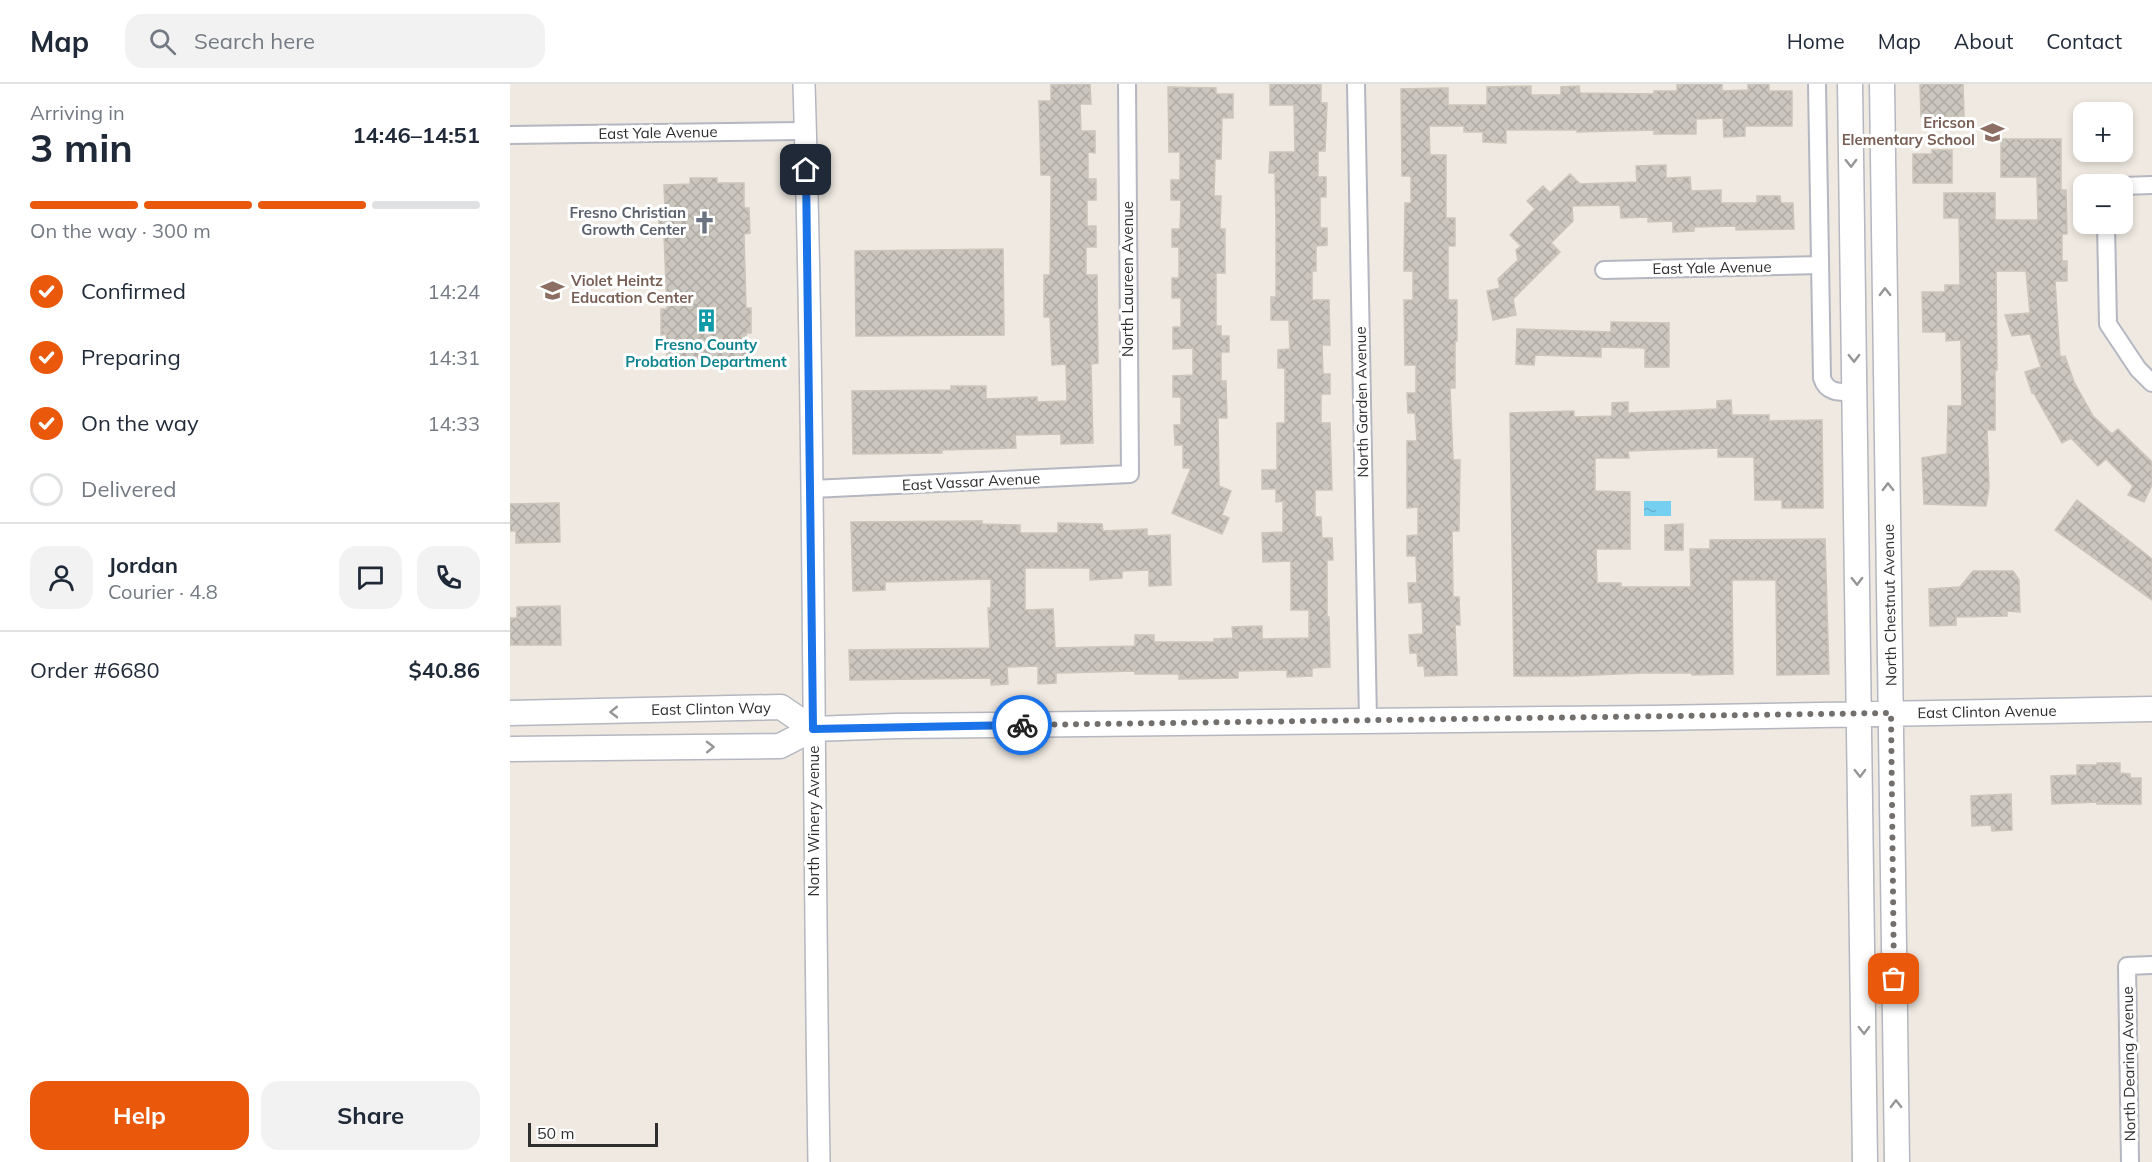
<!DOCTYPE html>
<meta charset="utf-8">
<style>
:root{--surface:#fff;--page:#f2f2f3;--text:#1f2937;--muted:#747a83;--line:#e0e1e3;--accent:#ea580c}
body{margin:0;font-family:Mulish,sans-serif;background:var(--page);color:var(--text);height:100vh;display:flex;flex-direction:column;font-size:22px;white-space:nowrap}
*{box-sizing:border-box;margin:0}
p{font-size:20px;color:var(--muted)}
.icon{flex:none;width:33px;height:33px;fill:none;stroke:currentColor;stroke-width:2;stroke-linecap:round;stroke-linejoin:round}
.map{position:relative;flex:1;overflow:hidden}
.details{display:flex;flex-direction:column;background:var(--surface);width:510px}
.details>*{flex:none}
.buttons{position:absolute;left:1563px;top:18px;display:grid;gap:12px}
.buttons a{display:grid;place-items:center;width:60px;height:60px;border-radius:12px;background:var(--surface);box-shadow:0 3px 9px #0003;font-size:30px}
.scale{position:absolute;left:18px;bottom:15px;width:130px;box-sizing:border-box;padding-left:6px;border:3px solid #2e2e2e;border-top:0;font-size:16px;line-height:21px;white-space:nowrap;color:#2e2e2e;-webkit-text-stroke:4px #fff;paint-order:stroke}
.pin{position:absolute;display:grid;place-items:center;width:51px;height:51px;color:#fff;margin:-26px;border-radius:12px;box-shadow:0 3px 9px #0006}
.courier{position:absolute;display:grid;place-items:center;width:60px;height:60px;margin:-30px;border:4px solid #1a73e8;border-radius:50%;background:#fff;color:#222;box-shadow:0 2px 8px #0007}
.head em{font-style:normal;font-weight:700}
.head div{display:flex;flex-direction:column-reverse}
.head{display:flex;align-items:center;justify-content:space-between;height:102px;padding:0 30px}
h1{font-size:39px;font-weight:700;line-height:45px}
.bar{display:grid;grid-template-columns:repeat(4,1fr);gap:9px 6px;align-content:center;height:72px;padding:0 30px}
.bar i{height:8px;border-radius:4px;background:var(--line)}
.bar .on{background:var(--accent)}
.bar p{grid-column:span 4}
.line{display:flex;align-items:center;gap:15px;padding:0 30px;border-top:2px solid var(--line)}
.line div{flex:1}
.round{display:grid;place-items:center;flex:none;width:63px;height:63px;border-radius:18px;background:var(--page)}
ol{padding:0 30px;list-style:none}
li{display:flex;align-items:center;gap:18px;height:66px}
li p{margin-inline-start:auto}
li .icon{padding:6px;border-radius:50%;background:var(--accent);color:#fff;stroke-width:4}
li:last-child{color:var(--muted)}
li i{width:33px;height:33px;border:3px solid var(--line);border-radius:50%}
.cta{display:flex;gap:12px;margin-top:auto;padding:12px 30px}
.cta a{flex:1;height:69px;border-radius:18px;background:var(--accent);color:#fff;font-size:24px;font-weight:700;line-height:69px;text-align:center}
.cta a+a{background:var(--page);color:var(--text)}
header{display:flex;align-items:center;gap:36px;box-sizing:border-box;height:84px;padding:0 30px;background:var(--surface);border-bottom:2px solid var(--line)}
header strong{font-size:28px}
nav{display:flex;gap:33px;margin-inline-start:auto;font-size:21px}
.search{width:420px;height:54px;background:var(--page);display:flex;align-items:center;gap:15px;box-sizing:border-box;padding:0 21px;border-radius:18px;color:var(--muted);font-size:22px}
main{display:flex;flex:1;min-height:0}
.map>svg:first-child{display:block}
</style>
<header>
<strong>Map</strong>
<div class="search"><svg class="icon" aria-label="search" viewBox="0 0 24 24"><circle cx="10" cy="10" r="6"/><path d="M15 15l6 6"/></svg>Search here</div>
<nav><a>Home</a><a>Map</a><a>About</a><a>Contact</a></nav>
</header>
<main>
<section class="details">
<div class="head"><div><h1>3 min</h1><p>Arriving in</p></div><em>14:46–14:51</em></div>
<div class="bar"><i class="on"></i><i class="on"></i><i class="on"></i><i></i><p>On the way · 300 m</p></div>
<ol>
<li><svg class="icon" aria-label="check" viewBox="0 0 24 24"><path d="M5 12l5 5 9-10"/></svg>Confirmed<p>14:24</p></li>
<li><svg class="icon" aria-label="check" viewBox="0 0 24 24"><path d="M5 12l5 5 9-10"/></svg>Preparing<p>14:31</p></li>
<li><svg class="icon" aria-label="check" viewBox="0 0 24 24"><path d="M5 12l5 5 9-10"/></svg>On the way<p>14:33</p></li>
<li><i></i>Delivered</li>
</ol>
<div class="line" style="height:108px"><a class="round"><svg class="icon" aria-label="person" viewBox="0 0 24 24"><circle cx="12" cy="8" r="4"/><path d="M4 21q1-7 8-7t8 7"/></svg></a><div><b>Jordan</b><p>Courier · 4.8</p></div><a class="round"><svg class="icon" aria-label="chat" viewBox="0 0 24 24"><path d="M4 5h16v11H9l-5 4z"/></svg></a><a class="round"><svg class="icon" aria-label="phone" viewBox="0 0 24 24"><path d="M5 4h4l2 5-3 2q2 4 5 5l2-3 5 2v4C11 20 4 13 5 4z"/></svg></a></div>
<div class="line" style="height:78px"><div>Order #6680</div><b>$40.86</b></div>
<div class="cta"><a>Help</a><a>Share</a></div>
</section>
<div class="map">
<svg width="1642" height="1078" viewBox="0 0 1642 1078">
<defs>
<pattern id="water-ripples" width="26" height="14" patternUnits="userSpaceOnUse" patternTransform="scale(1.5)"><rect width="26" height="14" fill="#75cff0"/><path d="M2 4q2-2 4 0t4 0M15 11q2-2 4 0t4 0" fill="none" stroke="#66b2ce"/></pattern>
<pattern id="building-cross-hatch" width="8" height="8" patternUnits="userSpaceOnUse" patternTransform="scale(1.5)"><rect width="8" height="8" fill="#cbc7bf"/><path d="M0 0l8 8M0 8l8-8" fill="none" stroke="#afaba4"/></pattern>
</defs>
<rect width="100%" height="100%" fill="#efe9e1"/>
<path fill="url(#water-ripples)" d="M1134,417H1161V432H1134Z"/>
<path fill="url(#building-cross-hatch)" stroke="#cbc5ba" stroke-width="1.5" d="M580,0L581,20H570L571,47H585V69L578,68V95H586V116H577V142H586V163H576V191H587L588,279L581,280L583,359L551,360V350L505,351L506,364L432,366V369L343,370L342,307L441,306V302H476V315L527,313V318L557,317L556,280L542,281L540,233H534V191H540L541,111V91H531L529,17H541V1Z
M760,0H811V19H817L815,67H808V93H816V113H810V144H817V161L806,162V187H802V216H819L820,261H812L813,290H820V310H811V339H820L822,406H805V433H811L812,454H822L823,476H817V533H819L820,583L802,584V592L777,593V586L728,587V594L669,595V590H625V587L546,589V599L528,600V582L497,583L498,600L481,601V594L340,596L339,566L480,564L478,524H481V495L375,498V506L343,507L341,438L472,437V440L510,441V449H548V439L592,440L593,447L637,445V452L660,451L661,501L639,502V486L612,487V494L580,496V484H515V526L543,525L545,564L625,562V551H644V558H704V555L723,554L722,543L752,542V555L799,554V526H781V477L753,478L752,449L773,448V417L766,418V405H752V386H767V339H775V284H768V266L780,265L779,236H761V213H766V138L765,89H759L760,68H785L784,21H760Z
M1167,0H1212V7L1238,6V0H1259V7H1282V42H1235V52L1214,53L1213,34L1186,35V50H1144V46L1067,48V46H996V59L973,58V48H954V42H919L920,71H936V134H945V162H938V216H947V257H945V304H940L943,376H950L949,447H942L943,513H949L950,541H945L947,591L915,592L914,582H908L907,569H900L899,551L913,550L912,518L899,519L898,499H907L906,472H897V452L908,451V423L897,424V357H907L905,329H898L897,309H906V281H895L894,216H903V187H894L895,119H901V92H892L891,5L938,4V21H977V3L1021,2V11H1051V3L1069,2L1070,9L1144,10V7H1167Z
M1410,0H1453L1454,32L1411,33Z
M658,3L706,4V10H723V34H712L711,75H705L704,112H711L710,145H715V189H706V242H711V252H719V268H711V297H716L717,334H708L709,402L721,407L712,431L719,434L712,450L662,429L681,384H673V361H665L664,341H671V313H663V292L683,291V264L663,265V243H671V214H662V194H669V163H662V145H670L671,116H661V96H670V68H659Z
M1491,55H1551V106H1556L1557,150H1552V177H1557V197H1545L1550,273L1555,272L1564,298L1583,332L1602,350L1608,345L1642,378V401L1634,418L1618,411L1623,402L1596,375L1588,382L1561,354L1552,359L1523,308L1522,309L1515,288L1531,283L1520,250L1502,252L1495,231L1520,229L1516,187H1486L1487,286H1485V346H1477L1479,403L1476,422L1414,420L1412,374L1437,370L1438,322H1452L1451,256L1436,257V248H1413L1412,208H1435V201H1450L1449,134H1434V109H1485V136H1528L1527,93H1491Z
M1422,66H1442V99H1403V70H1422Z
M1156,81V94L1180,93L1181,107L1211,106V119H1247V112H1270L1271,119H1283L1284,145L1226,146V142L1184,143V147L1163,148V137L1138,138V133L1111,134L1110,121L1062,122L1063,137L1041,159L1050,168L1003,215L1006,231L983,236L977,207L990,204L988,195L1008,176L1006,166L1011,162L1000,151L1025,125L1017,117L1033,102L1040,109L1060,90L1070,100L1127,98L1126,82Z
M180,94H207V99H234V124H239L240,149L234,150L236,224H241V249H236L238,275H210V280H184V275H157L156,250L151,251V225H157L154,151H149V126L155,125L154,101L180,100Z
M493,165L494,251L346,252L345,167Z
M1101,238L1159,239V283H1135V264L1091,263V273L1025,271L1024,281L1006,280L1007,245L1101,248Z
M1221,316L1222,331H1259V337L1312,336L1313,424H1272V416H1245L1244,373H1208V364L1118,367L1119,374H1085V407L1120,408V465H1086L1087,499H1111V503H1181L1180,465H1200V456L1315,455L1319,590L1267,591L1266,496H1222L1223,590L1182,591V589H1132L1062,592H1004L1000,329L1064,327V333L1102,332V319L1118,318V329L1207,325V317Z
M1567,416L1642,475V516L1545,446Z
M49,419L50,458L6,459V447H0V420Z
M1173,440V466H1155V441Z
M1463,487H1503L1509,496L1510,528L1497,527V532L1446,533V541L1420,542L1419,505L1450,503Z
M50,522L51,561H0V534H7V523Z
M1587,679H1610V689L1620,690V694H1631V720H1587V718L1542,720L1541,692L1567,691V681H1587Z
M1501,710L1502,746L1482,747L1481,741L1462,742L1461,712Z"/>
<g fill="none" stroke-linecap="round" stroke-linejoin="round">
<defs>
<path id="minor" d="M846,0L858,637
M1307,0L1312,294C1317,310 1331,308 1344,308
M0,51L295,47
M1612,102L1642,101
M1596,140L1598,240L1628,285L1642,299
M1094,186L1310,181
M302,405L620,390L617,0
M1620,1078L1617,882L1642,881"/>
<path id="tertiary" d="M294,0C305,359 303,719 309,1078"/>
<path id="secondary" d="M1340,0L1355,1078
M1372,0L1387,1078
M0,629L271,623L303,645
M0,665L270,662L303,645L385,642L1144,634L1642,625"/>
</defs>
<use href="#minor" stroke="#b4b7c1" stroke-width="20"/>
<use href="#tertiary" stroke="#b4b7c1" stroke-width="24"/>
<use href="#secondary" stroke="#b4b7c1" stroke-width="27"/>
<use href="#minor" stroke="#fff" stroke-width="16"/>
<use href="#tertiary" stroke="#fff" stroke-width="21"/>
<use href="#secondary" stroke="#fff" stroke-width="24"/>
</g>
<defs><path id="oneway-chevron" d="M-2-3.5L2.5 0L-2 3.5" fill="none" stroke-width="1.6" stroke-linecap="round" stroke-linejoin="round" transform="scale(1.5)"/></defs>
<g stroke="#969696">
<use href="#oneway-chevron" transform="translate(1341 79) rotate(89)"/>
<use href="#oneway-chevron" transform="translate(1375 208) rotate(-91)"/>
<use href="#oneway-chevron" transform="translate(1344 274) rotate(89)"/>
<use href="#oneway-chevron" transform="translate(1378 403) rotate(-91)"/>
<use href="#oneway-chevron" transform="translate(1347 497) rotate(89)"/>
<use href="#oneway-chevron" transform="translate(104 628) rotate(179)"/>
<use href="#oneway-chevron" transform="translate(200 663) rotate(-1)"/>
<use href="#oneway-chevron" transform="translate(1350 689) rotate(89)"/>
<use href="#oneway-chevron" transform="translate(1354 946) rotate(89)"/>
<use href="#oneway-chevron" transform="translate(1386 1020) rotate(-91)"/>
</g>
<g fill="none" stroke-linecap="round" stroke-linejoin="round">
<path stroke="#726f6d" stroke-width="6" stroke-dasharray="0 10.8" d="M512,641L1381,629L1384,895"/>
<path stroke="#1a73e8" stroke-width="8" d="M296,86L303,645L512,641"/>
</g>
<defs>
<symbol id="school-bare" viewBox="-9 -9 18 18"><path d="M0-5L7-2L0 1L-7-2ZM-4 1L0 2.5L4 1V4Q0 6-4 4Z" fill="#8d6e63" stroke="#fff" stroke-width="2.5" paint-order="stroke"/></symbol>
<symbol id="church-bare" viewBox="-9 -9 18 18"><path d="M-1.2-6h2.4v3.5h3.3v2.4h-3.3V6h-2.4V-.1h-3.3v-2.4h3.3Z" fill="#6b7280" stroke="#fff" stroke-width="2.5" paint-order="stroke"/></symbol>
<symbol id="building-bare" viewBox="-9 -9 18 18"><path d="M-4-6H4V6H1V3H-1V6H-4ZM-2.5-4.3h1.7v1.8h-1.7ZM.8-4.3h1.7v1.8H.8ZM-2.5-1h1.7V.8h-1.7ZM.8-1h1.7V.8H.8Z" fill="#0f9aa8" stroke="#fff" stroke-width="2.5" paint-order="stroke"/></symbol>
</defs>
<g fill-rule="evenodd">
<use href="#school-bare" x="1466" y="32" width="33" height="33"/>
<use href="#church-bare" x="178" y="122" width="33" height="33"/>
<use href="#school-bare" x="26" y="190" width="33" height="33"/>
<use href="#building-bare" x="180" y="220" width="33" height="33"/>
</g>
<g text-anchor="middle" stroke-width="6" stroke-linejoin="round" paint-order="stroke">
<g font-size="15" font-weight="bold" fill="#785e54" stroke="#fff" text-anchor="end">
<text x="1465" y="44">Ericson<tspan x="1465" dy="17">Elementary School</tspan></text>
<text x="61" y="202" text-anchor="start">Violet Heintz<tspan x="61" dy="17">Education Center</tspan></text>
</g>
<g font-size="15" fill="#2e2e2e" stroke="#fff">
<text transform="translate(148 49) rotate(-1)" y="5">East Yale Avenue</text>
<text transform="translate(1202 184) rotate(-1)" y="5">East Yale Avenue</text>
<text transform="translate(618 195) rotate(-90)" y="5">North Laureen Avenue</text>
<text transform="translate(852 318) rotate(-91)" y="5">North Garden Avenue</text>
<text transform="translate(461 398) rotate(-3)" y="5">East Vassar Avenue</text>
<text transform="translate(1380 521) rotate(-91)" y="5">North Chestnut Avenue</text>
<text transform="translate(201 625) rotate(-1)" y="5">East Clinton Way</text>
<text transform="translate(1477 628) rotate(-1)" y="5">East Clinton Avenue</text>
<text transform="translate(304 737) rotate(-90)" y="5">North Winery Avenue</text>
<text transform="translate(1619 980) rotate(-91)" y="5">North Dearing Avenue</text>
</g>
<g font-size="15" font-weight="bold" fill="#5b616d" stroke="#fff" text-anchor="end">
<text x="176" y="134">Fresno Christian<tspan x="176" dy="17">Growth Center</tspan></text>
</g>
<g font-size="15" font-weight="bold" fill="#0d838f" stroke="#fff">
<text x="196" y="266">Fresno County<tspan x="196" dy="17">Probation Department</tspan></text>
</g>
</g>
</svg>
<div class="buttons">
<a>+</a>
<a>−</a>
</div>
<div class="scale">50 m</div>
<div class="pin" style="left:1384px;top:895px;background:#ea580c"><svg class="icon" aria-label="bag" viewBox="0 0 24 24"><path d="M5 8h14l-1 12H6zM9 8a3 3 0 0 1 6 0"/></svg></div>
<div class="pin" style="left:296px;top:86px;background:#1f2937"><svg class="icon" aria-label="home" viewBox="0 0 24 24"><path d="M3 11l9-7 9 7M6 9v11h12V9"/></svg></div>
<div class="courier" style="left:512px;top:641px"><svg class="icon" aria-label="bike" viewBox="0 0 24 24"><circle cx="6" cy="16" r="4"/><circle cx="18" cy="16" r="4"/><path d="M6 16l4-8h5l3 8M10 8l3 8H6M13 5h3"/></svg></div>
</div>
</main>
